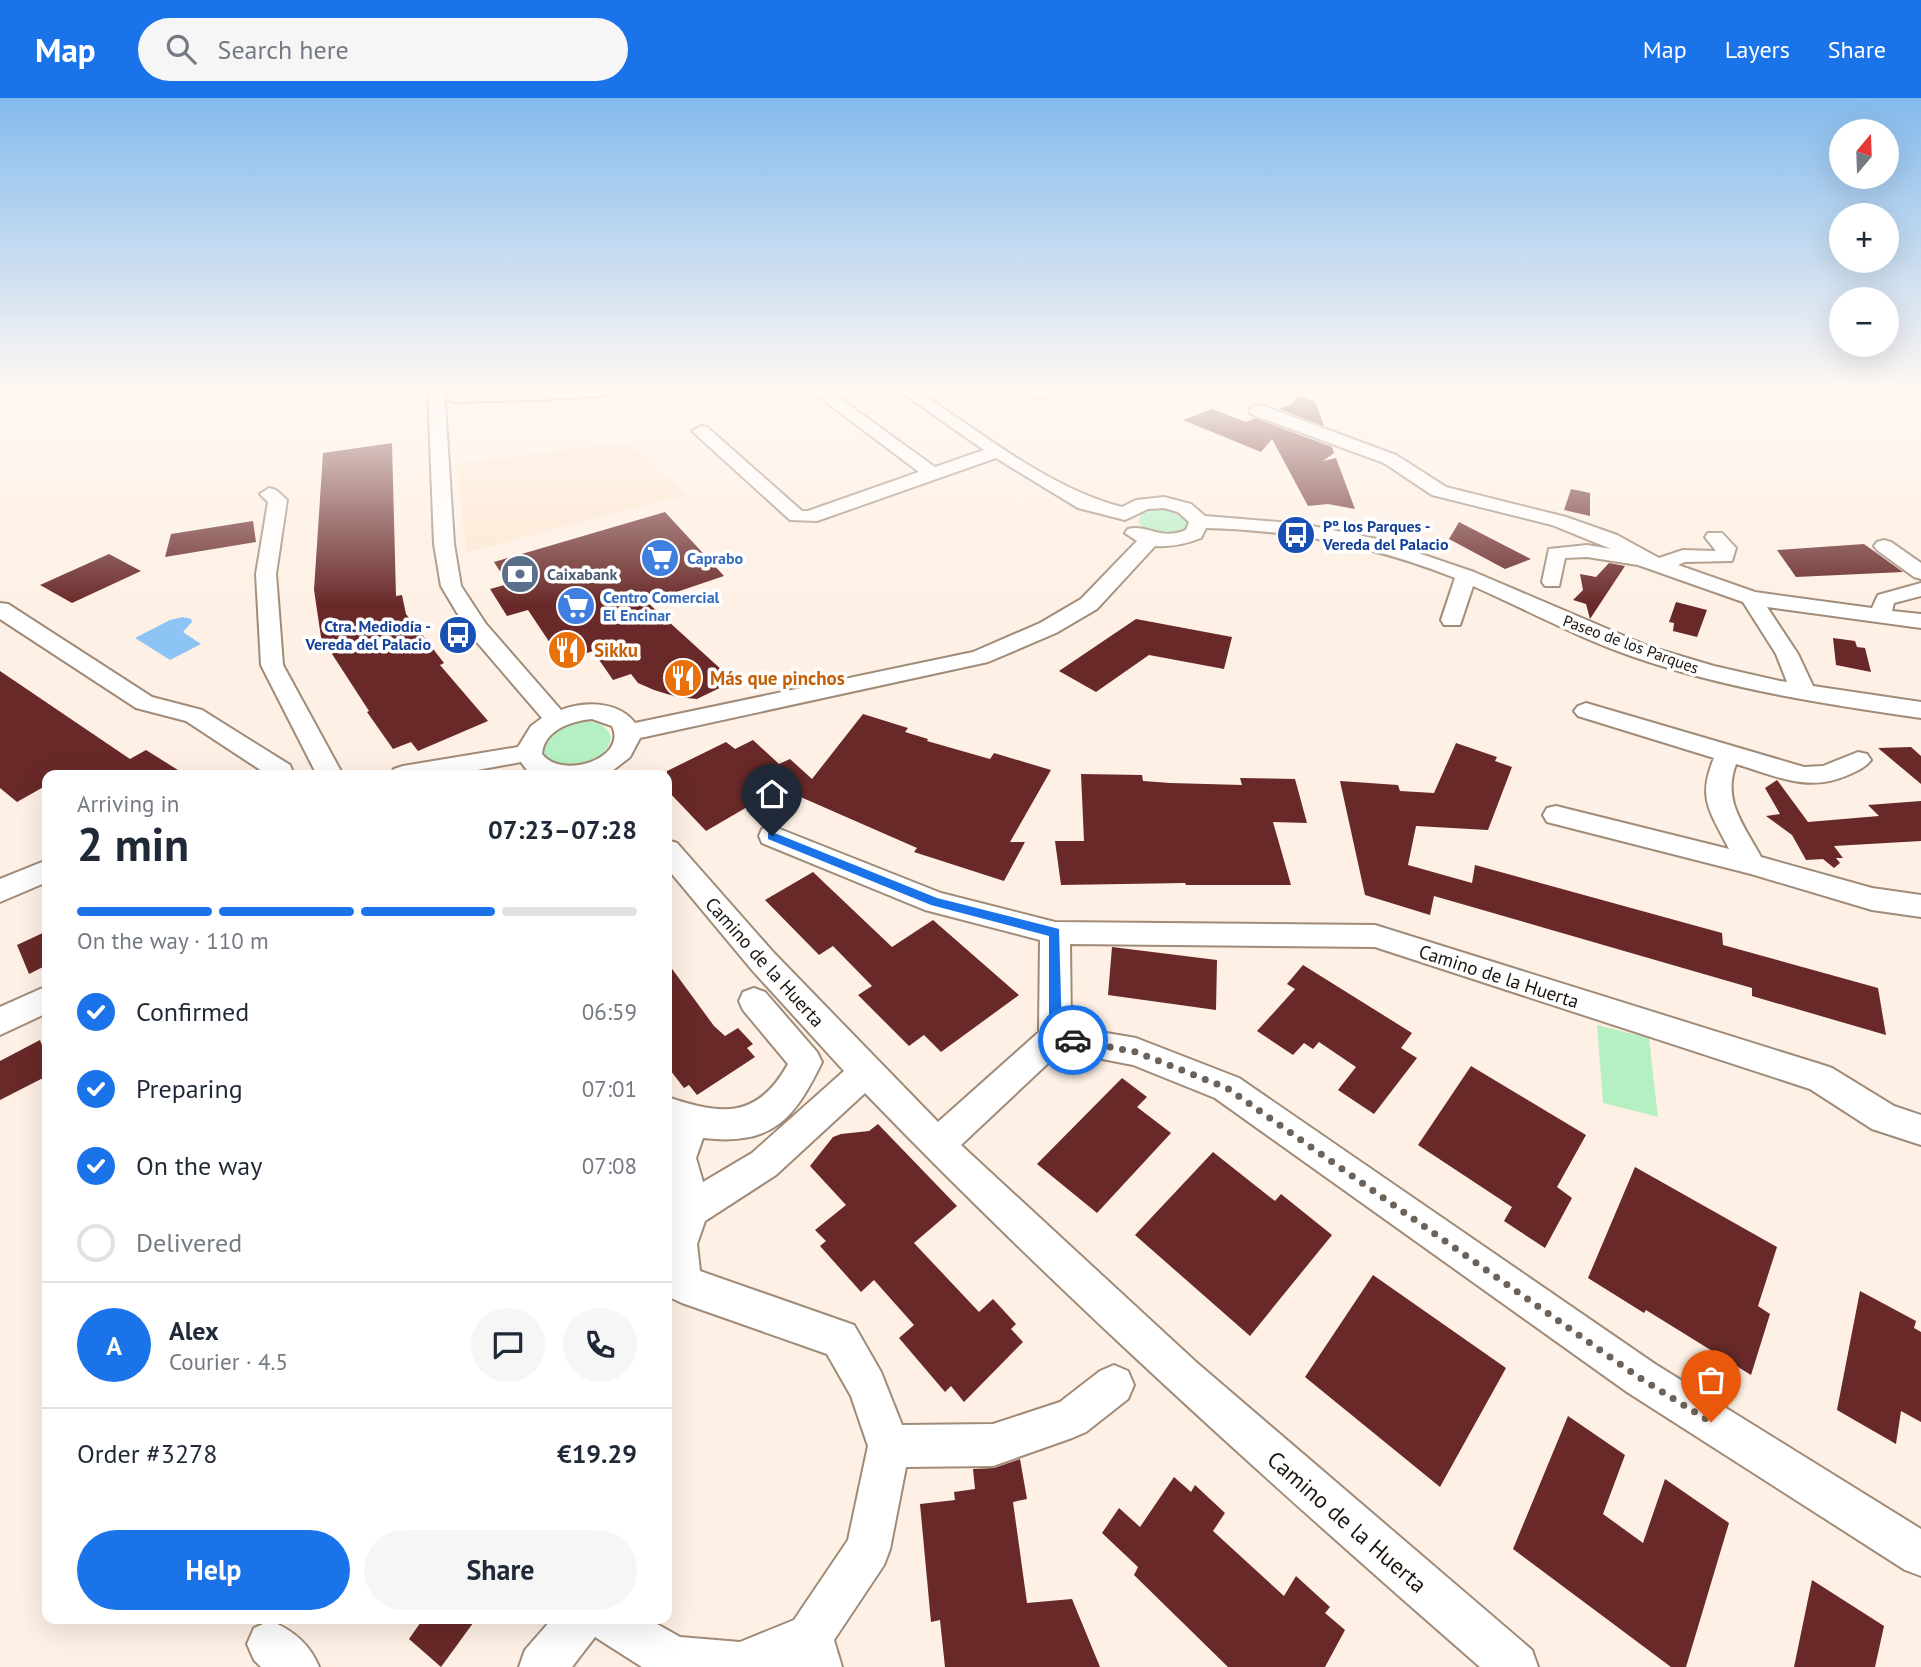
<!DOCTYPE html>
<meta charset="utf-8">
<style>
:root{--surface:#fff;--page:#f6f6f7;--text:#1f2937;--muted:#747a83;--line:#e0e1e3;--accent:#1a73e8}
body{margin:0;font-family:"PT Sans",sans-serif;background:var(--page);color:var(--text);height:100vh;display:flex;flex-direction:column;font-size:26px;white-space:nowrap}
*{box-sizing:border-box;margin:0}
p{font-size:23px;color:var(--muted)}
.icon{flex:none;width:38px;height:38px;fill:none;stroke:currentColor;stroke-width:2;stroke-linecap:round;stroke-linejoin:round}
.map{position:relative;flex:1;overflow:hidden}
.drawer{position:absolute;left:42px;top:672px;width:630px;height:854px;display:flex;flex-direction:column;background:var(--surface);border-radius:14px;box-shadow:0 7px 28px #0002}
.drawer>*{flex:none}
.needle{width:46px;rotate:19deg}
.controls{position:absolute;left:1829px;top:21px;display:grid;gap:14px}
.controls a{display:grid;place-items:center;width:70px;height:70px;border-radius:50%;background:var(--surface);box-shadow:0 7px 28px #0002;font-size:35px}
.pin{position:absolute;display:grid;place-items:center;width:60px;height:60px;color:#fff;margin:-72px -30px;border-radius:50% 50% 50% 0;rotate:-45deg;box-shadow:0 0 7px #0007}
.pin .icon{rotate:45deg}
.courier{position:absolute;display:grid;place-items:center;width:70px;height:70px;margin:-35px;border:5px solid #1a73e8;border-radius:50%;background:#fff;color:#222;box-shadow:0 2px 9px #0007}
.summary em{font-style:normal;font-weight:700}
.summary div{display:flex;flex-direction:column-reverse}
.summary{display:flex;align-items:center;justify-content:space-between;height:119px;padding:0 35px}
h1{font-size:46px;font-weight:700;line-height:52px}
.bar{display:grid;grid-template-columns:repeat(4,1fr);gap:10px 7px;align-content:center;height:84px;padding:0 35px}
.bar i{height:9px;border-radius:5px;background:var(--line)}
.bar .selected{background:var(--accent)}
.bar p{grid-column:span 4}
.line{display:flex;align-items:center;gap:18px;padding:0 35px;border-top:2px solid var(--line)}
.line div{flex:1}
.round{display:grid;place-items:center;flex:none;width:74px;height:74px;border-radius:37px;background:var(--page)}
ol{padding:0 35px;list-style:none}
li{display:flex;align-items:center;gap:21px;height:77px}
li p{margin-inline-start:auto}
li .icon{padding:7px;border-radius:50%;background:var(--accent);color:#fff;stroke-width:4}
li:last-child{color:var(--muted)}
li i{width:38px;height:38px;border:4px solid var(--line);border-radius:50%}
.cta{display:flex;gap:14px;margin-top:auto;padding:14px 35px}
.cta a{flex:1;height:80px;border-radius:42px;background:var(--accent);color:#fff;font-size:28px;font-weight:700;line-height:80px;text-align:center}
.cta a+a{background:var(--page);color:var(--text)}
header{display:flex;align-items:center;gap:42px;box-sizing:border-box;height:98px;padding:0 35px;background:var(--accent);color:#fff}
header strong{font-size:33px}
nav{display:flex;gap:38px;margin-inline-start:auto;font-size:24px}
.search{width:490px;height:63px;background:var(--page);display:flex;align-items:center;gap:18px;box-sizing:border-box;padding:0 24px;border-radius:38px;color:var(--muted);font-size:26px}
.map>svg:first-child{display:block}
</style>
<header>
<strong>Map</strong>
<div class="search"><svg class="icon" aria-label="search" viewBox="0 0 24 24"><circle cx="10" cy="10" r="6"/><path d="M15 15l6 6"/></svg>Search here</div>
<nav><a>Map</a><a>Layers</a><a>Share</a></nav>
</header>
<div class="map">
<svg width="1921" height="1569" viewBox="0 0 1921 1569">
<rect width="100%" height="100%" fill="#fef0e4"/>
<path fill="#fde6d0" d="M1114,289H1212L1196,301L1155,318Z
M627,344L687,397L466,454L457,366Z"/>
<path fill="#b5f0c2" d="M1167,410L1182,415L1190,423L1187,431C1173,439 1150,438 1139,425L1140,417L1151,411Z
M583,623C596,624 606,626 611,639C607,667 569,672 547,661L542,649C548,632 566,625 583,623Z
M1597,927L1649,940L1658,1019L1603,1005Z"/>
<path fill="#8cc4f5" d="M183,519L191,521L192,524L183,534L201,546L170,562L135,540L170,522Z"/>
<path fill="#682928" d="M1297,298L1315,303L1324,328L1279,311L1293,305Z
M1212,311L1246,324L1255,320L1332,349L1334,355L1323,363L1336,360L1355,411L1328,406L1308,408L1272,341L1261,354L1183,322Z
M392,345L396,498L402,497L406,516L444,565L440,567L488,623L418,653L411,644L393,651L367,614L369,613L321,539L314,492L323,355Z
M1571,391L1590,395V418L1564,412Z
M665,414L724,478L647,504L734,583L697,601L677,599L654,592L638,585L631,576L613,582L593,553L562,563L528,512L507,518L490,491L508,486L494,464Z
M253,423L256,444L165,459L171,436Z
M1459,424L1531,461L1505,471L1449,441Z
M1864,446L1903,474L1796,479L1777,452Z
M109,456L141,473L72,505L40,487Z
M1609,465L1625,468L1590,521L1586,506L1573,502L1583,492L1580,476L1596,479Z
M1676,504L1707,512L1697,539L1673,533L1674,525L1669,524Z
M1136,521L1232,539L1224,571L1149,557L1096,594L1059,573Z
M1833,540L1855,543L1857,549L1865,550L1871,574L1836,567Z
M0,573L130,661L146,652L186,677H47V687L17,704L0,690Z
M863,616L908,630L905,634L928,641L927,643L990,661L994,655L1051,672L1010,744H1025L1004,783L914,754L917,750L780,690L706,733L667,692V673L726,644L735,651L753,642L779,666L790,661L812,681Z
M1456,645L1497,659L1495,663L1512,669L1488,732L1416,728L1408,767L1472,785L1475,767L1722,835L1723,847L1878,890L1886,937L1752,898V890L1434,798L1430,817L1365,797L1340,683L1398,687L1400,693L1434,695Z
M1911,649L1921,658V686L1878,650Z
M1081,676L1142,677L1143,683L1170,685L1242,687L1240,680L1295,681L1307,725L1273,724L1291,787H1186L1185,785L1061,787L1055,743H1084Z
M1777,682L1808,724L1879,718L1868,707L1921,703V743L1834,748L1843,760H1836L1840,765L1834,770L1823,761L1806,762L1792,737L1766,718L1780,716L1765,690Z
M813,774L892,849L933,822L1019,897L941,954L924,937L909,948L858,897L872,888L833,848L819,857L765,802Z
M47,833V867L29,876L17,847Z
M1112,849L1217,862L1216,912L1108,897Z
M667,864L714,928L725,938L738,930L753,946L747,950L755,959L697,997L689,987L684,990L667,968Z
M1303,867L1412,935L1401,950L1417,960L1374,1016L1338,992L1356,969L1319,944L1313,951L1304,945L1293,957L1257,933L1295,891L1287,886Z
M40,942L47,961V978L0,1002V963Z
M1471,968L1586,1037L1557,1089L1572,1100L1545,1150L1504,1123L1512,1109L1418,1047Z
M1122,980L1147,999L1137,1009L1171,1035L1097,1115L1037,1066Z
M878,1026L957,1108L914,1145L979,1214L993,1201L1016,1226L1011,1231L1023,1244L964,1304L951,1288L945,1294L899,1240L914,1227L874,1182L861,1194L820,1148L826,1143L815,1132L846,1107L810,1068L833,1039L841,1036L869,1033Z
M1213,1054L1275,1103L1281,1096L1332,1137L1250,1238L1135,1137Z
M1635,1069L1777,1149L1758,1208L1770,1216L1751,1277L1646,1212L1644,1215L1588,1180Z
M1373,1177L1506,1270L1440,1389L1305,1279Z
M1860,1193L1916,1223L1914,1230L1921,1234V1324L1901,1313L1896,1346L1837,1312Z
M1568,1318L1625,1357L1603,1416L1643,1445L1665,1381L1729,1425L1686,1569H1671L1513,1451Z
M1020,1361L1027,1401L1013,1404L1027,1505L1072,1501L1100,1569H945L940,1522L931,1524L920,1406L955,1402L954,1394L975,1391L973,1371L994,1370Z
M1174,1379L1191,1394L1195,1387L1225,1415L1213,1433L1284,1498L1296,1478L1330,1509L1325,1515L1345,1532L1325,1569H1228L1134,1477L1138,1469L1102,1435L1119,1410L1140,1429Z
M1812,1482L1884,1528L1875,1569H1794Z
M423,1521H476L441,1569L409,1541Z"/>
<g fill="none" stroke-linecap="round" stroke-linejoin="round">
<defs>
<path id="street" d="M428,289H444L454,446L461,488L486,526L561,612C585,603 618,603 635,625L973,554L1040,525L1081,501L1137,443L1125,435L1128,431C1147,426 1160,443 1186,432L1189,424L1178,414L1164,410L1148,411L1125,422L1078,410L996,360L817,423L790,422L692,333L701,328L707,329L802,413H808L919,374L806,289H824L935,369L984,352L894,289H912C975,330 1049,391 1122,409L1136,402L1164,399L1191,406L1205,418L1302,426L1377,441L1474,474L1650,549L1714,568L1780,583L1787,584L1776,556L1743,504L1638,467L1587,459L1565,460L1559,488H1545L1542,484L1549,451L1587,447L1611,451L1552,427L1432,397L1384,365L1251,316L1249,312L1257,307L1263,308L1396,357L1446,389L1566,419L1617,437L1659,460L1683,452L1716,453L1705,439L1708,435H1722L1736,450L1732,463L1685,464L1678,467L1755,494L1872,510L1878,497L1921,485V498L1894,505L1892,513L1921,516V530L1767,509L1798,556L1813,588L1921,604V620C1824,606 1727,591 1634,559C1579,540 1527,512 1473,488L1460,527H1444L1441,522L1455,480C1375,448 1293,432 1206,430L1201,440C1186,446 1171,449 1155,448L1097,511L1056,535L988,564L640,640L630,659L607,677H535L529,675L521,664L450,677H390L394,671L403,668L518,649L531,628L542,620L469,535L441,488L434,446ZM592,621L612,628C628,661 562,682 542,656C544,632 571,623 592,621Z
M581,289H638C625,302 481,303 453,304L445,299L453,294Z
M1021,289H1041L1050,296L1042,301Z
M269,390L276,392L287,402L276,476L283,567L343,677H317L261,567L256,476L268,404L260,396Z
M1884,442L1891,444L1921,465V481L1914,479L1877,452L1874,448L1877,444Z
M0,505L8,506L152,599L202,612L290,667L294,677H268L186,623L136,610L0,521Z
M1586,605L1804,669L1823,668L1858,654L1867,656L1871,662C1865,670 1857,673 1848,677C1808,695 1776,678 1736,666C1722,703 1744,727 1761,759L1872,790L1921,797V819L1872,812L1751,776L1547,724L1543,717L1547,710L1556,708L1729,751C1710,713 1697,701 1714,660L1578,618L1574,613L1578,608Z
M772,728L941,795L1055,824L1375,827L1820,966L1832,970L1894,1008L1921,1017V1047L1872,1031L1810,991L1375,849L1070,846L1071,929L1136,940L1239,980L1655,1266L1921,1431V1478L1905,1472L1627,1294L1215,1000L1133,967L1061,953L961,1047L1196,1264L1532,1552L1538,1569H1480C1268,1384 1059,1196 865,995L776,1077L705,1123L697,1146L700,1173L854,1227L881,1274L902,1327L993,1326L1060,1304L1100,1273L1114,1267L1128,1273L1134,1287L1128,1301L1086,1334L1072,1340L993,1368L906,1369L890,1451L884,1467L834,1542L842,1569H642L595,1539L572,1569H519L525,1552L552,1521H648L680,1539L740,1544L794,1522L848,1442L868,1348L851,1298L827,1256L682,1205L669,1199L667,1195V1106L672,1103C666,1079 664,1055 672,1031L667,1029V999C721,1017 757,1022 788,966L743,912L739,903L743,894L754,890L765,894L817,954L822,964C794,1022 772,1048 703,1040L696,1060L703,1084L752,1055L844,973L752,872L667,770V742L677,745L774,855L938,1024L1039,934L1040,842L925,812L762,745L759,738L762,731Z
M47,762V784L0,804V781Z
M47,888V915L0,937V909Z
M270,1523C293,1532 310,1546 319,1569H261L254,1562L247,1546L254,1530Z"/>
</defs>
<use href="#street" stroke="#a08b78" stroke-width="4"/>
<use href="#street" fill="#fff" fill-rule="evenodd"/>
</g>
<linearGradient id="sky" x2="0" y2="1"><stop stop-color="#83baed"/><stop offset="0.57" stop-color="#fff8f3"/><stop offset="1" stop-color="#fff8f3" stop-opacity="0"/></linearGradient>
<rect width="1921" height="508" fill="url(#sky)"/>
<path fill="#1a73e8" d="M772,734L937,800L1059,831L1062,935L1078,939V946L1055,945L1049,939V838L931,807L768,741V735Z"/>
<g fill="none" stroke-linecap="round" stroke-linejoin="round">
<path stroke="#6c6259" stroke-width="7" stroke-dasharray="0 12.6" d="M1073,942L1136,954L1227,990L1640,1280L1711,1324"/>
</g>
<defs>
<symbol id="bus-disc" viewBox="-11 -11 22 22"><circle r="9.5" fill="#1a4fb4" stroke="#fff"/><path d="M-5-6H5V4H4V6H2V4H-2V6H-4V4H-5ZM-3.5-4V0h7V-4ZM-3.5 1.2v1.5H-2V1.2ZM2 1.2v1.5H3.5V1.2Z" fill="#fff"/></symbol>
<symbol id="supermarket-disc" viewBox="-11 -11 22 22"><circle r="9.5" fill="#3f7fe0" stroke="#fff"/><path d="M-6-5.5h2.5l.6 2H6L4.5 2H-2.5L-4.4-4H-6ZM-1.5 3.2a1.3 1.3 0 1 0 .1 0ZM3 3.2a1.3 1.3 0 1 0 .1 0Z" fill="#fff"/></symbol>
<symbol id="bank-disc" viewBox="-11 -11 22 22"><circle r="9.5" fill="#5c6f8a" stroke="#fff"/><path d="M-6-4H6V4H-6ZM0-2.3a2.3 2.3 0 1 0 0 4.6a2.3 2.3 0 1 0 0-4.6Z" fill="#fff"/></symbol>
<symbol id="restaurant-disc" viewBox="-11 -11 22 22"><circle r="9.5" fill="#e8710a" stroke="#fff"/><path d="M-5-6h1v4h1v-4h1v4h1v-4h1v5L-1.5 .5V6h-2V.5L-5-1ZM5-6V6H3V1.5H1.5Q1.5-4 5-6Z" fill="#fff"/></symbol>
</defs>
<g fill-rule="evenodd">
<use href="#bus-disc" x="1274" y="415" width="44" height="44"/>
<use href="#supermarket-disc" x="638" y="438" width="44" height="44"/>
<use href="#bank-disc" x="498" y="454" width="44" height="44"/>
<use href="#supermarket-disc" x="554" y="486" width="44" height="44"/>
<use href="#bus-disc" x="436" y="515" width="44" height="44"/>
<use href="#restaurant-disc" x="545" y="530" width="44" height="44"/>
<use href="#restaurant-disc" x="661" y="558" width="44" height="44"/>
</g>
<g text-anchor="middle" stroke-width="7" stroke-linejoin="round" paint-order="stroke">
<g font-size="16" font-weight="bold" fill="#164399" stroke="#fff" text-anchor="start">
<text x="1323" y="434">Pº los Parques -<tspan x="1323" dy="18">Vereda del Palacio</tspan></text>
<text x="431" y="534" text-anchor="end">Ctra. Mediodía -<tspan x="431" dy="18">Vereda del Palacio</tspan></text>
</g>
<g font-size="16" font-weight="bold" fill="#366cbe" stroke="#fff" text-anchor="start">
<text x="687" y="466">Caprabo</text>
<text x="603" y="505">Centro Comercial<tspan x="603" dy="18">El Encinar</tspan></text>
</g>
<g font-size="16" font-weight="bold" fill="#4e5e75" stroke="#fff" text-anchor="start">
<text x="547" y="482">Caixabank</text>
</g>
<g font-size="16" fill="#1d150e" stroke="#fff">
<text transform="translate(1631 546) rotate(20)" y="6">Paseo de los Parques</text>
</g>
<g font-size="19" font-weight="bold" fill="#c56008" stroke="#fff" text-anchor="start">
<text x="594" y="559">Sikku</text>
<text x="710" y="587">Más que pinchos</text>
</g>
<g font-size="19" fill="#1d150e" stroke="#fff">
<text transform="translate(765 864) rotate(48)" y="7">Camino de la Huerta</text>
<text transform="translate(1499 878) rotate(18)" y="7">Camino de la Huerta</text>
</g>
<g font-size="23" fill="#1d150e" stroke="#fff">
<text transform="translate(1347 1424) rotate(41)" y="8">Camino de la Huerta</text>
</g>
</g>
</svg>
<div class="controls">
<a><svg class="needle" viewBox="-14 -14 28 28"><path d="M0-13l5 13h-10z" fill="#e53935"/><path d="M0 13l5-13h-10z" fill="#747a83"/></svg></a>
<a>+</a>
<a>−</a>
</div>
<div class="pin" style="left:1711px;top:1324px;background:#ea580c"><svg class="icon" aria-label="bag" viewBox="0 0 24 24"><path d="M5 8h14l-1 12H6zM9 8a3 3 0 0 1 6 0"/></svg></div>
<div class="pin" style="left:772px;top:738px;background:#1f2937"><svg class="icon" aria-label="home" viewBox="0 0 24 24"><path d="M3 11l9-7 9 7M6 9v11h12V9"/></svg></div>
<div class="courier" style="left:1073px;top:942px"><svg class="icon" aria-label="car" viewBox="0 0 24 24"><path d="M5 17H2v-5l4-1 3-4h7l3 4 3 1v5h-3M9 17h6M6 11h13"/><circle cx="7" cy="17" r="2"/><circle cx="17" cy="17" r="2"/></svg></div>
<section class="drawer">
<div class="summary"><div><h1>2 min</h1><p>Arriving in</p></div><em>07:23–07:28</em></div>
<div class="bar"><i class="selected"></i><i class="selected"></i><i class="selected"></i><i></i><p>On the way · 110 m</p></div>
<ol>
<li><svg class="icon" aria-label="check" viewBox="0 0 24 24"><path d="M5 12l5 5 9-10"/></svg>Confirmed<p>06:59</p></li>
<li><svg class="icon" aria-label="check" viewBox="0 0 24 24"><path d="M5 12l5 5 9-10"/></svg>Preparing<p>07:01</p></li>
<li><svg class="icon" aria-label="check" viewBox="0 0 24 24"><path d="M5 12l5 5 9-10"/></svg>On the way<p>07:08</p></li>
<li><i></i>Delivered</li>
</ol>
<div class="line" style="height:126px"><b class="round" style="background:var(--accent);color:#fff">A</b><div><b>Alex</b><p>Courier · 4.5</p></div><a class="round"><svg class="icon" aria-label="chat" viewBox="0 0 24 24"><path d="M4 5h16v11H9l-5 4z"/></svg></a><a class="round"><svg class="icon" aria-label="phone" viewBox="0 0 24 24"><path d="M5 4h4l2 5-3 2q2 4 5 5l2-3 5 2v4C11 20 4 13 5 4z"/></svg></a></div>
<div class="line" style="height:91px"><div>Order #3278</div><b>€19.29</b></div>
<div class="cta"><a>Help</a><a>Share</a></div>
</section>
</div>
